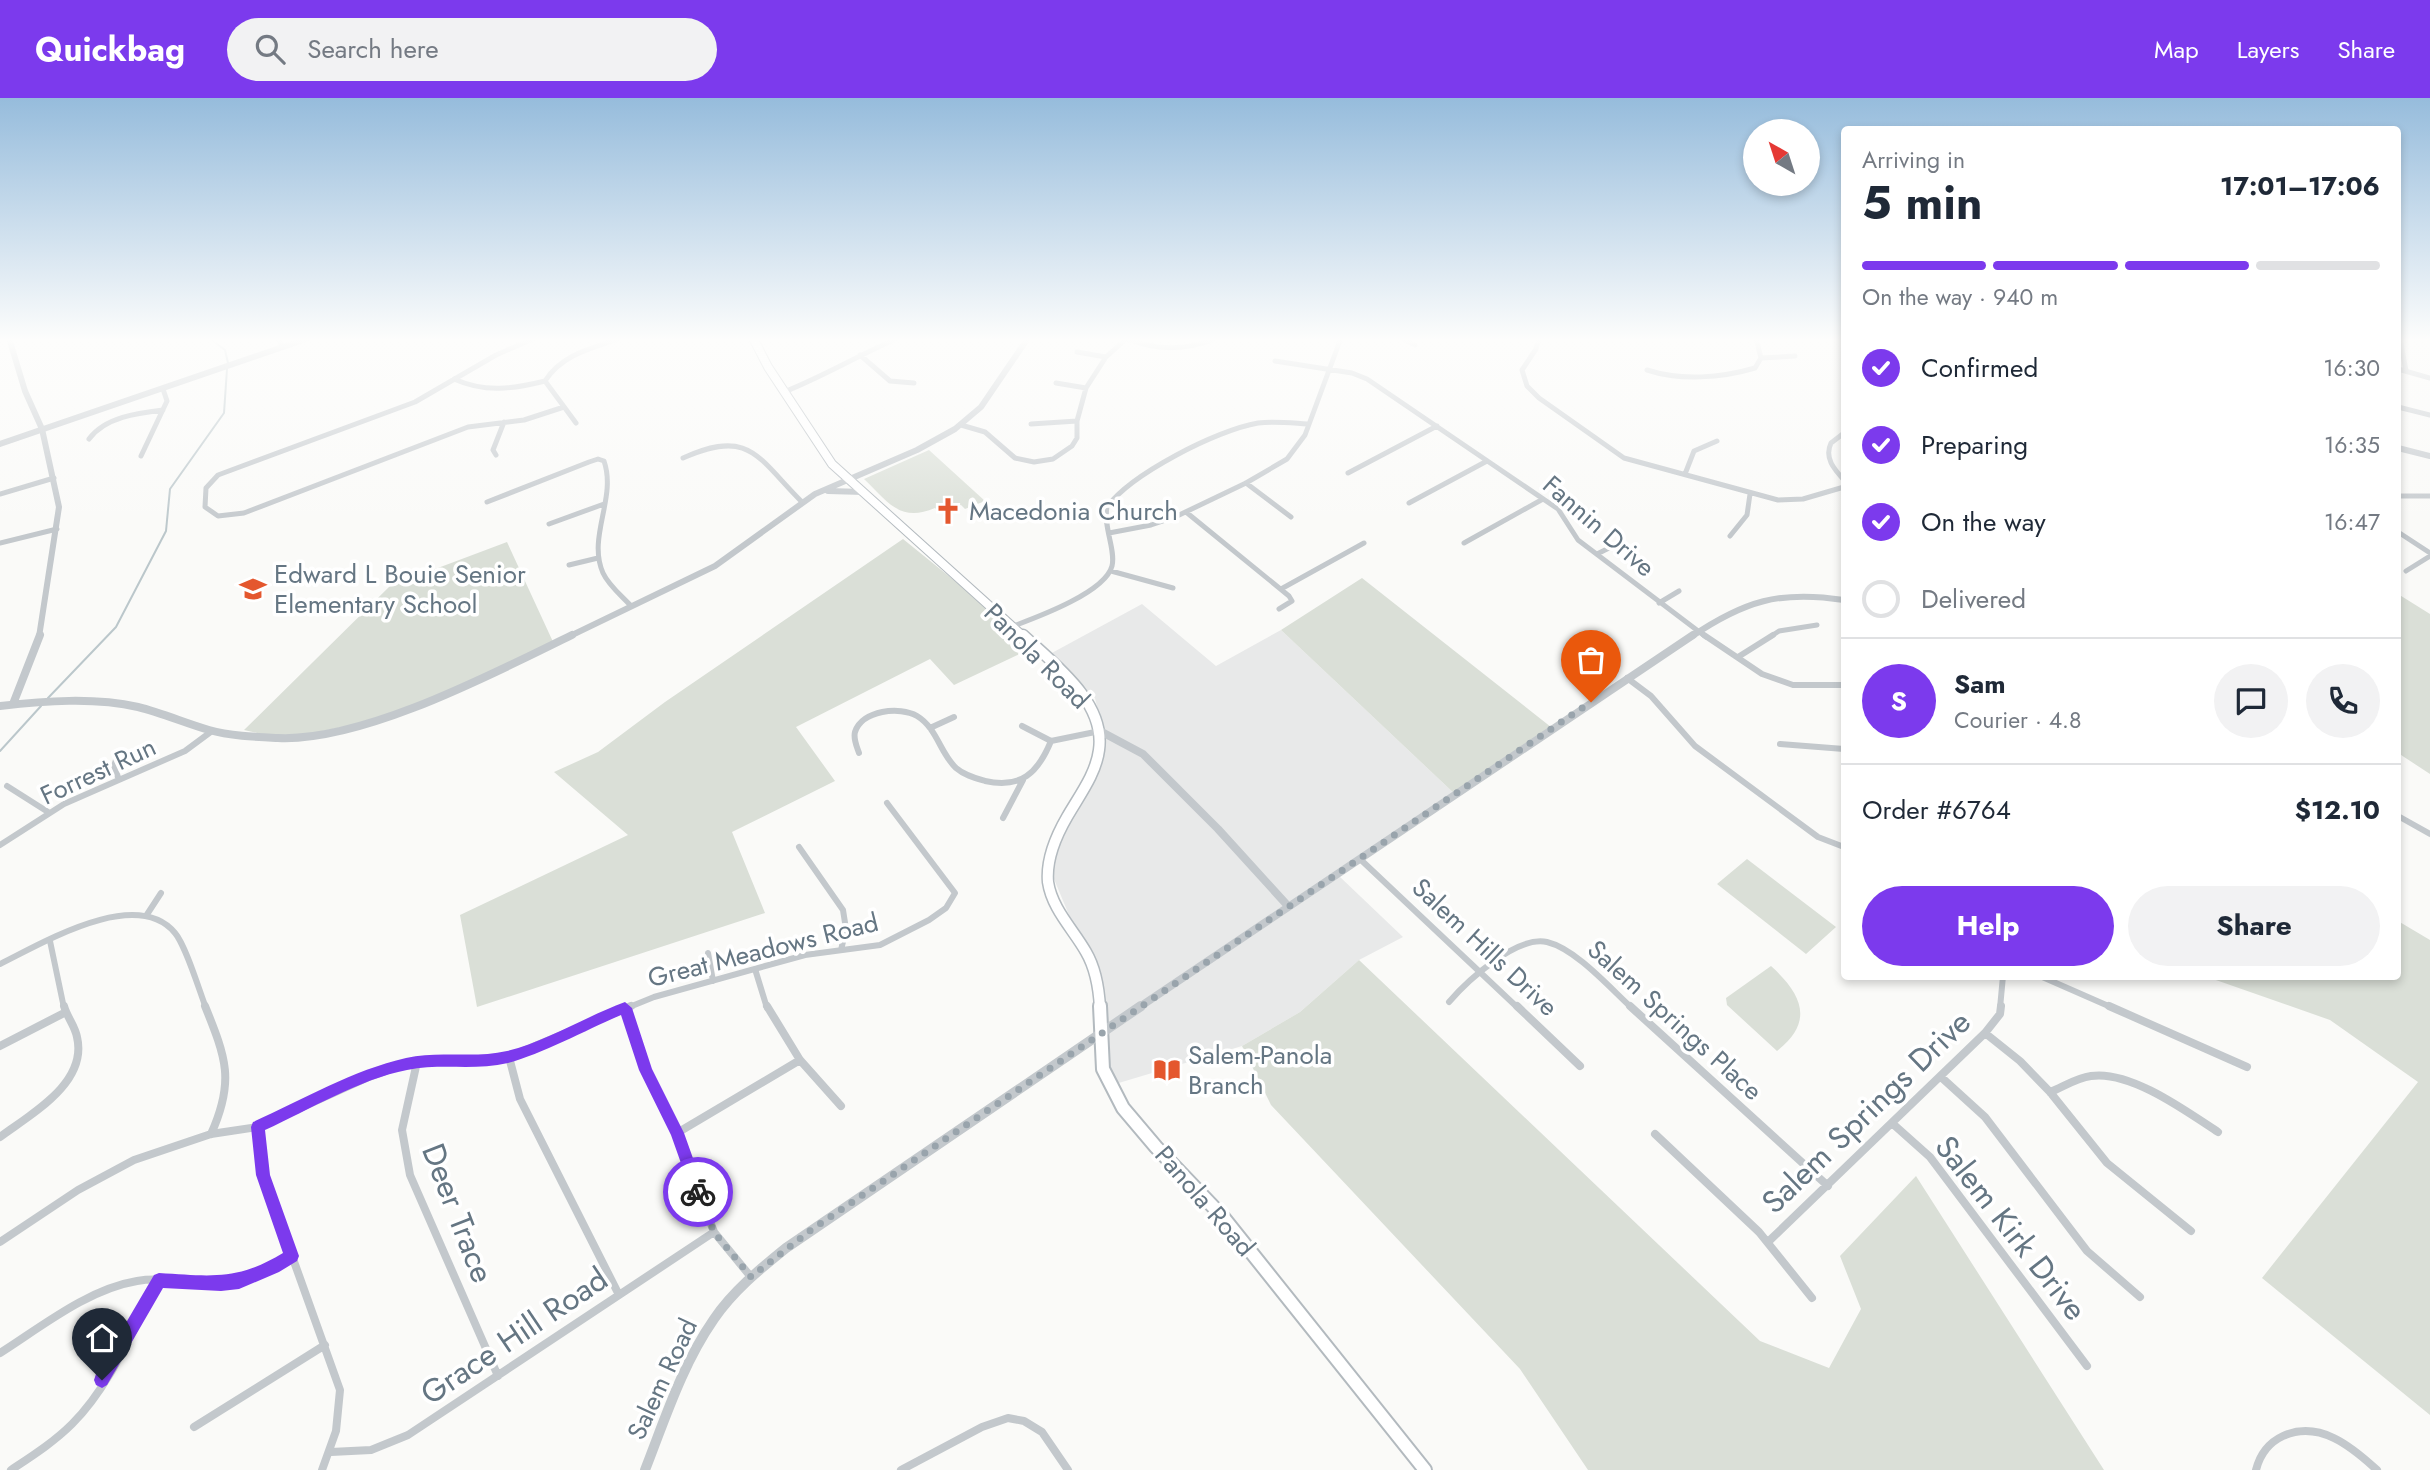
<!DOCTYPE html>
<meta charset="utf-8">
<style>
:root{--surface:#fff;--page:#f2f2f3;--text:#1f2937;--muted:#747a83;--line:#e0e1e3;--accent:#7c3aed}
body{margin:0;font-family:Jost,sans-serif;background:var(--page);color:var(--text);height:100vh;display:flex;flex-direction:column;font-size:26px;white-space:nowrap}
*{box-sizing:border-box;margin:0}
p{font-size:23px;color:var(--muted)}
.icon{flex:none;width:38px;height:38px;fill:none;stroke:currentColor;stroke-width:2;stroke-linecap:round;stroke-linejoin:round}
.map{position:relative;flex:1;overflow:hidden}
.sheet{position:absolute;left:1841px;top:28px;width:560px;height:854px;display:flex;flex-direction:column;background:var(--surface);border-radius:7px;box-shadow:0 4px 10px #0003}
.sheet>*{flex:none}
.needle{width:46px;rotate:321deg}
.controls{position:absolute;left:1743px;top:21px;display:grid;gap:14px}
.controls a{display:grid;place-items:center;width:77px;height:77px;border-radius:50%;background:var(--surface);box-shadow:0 4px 10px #0003;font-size:35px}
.pin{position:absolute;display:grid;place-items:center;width:60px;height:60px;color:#fff;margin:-72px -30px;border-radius:50% 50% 50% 0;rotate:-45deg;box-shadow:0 0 7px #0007}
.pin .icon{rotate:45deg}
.courier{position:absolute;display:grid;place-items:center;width:70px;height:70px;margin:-35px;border:5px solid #7c3aed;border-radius:50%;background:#fff;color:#222;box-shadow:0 2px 9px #0007}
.headline em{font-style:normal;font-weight:700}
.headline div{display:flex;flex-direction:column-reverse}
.headline{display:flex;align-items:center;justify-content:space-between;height:119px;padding:0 21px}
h1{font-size:46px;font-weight:700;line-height:52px}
.bar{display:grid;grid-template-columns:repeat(4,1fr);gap:10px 7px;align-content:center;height:84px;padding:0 21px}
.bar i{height:9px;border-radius:5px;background:var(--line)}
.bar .selected{background:var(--accent)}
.bar p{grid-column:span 4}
.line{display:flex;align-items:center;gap:18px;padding:0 21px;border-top:2px solid var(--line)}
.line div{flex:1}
.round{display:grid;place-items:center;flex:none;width:74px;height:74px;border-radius:37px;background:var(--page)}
ol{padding:0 21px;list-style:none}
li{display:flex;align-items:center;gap:21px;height:77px}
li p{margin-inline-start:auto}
li .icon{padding:7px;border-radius:50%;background:var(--accent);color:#fff;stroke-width:4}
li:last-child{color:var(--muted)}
li i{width:38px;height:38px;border:4px solid var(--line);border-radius:50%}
.button{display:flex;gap:14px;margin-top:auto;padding:14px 21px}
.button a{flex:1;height:80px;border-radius:42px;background:var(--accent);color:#fff;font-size:28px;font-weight:700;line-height:80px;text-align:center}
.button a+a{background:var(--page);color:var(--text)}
header{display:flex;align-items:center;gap:42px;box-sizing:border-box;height:98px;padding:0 35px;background:var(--accent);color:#fff}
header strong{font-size:33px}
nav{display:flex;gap:38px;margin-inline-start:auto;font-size:24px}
.search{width:490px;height:63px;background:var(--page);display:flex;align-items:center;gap:18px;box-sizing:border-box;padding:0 24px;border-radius:38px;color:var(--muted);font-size:26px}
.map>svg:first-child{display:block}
</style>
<header>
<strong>Quickbag</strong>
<div class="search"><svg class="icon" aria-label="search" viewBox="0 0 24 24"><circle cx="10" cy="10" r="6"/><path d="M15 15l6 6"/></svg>Search here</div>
<nav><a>Map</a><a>Layers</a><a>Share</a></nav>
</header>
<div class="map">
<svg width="2430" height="1372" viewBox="0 0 2430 1372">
<rect width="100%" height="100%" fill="#fafaf8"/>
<path fill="#e8e9e9" d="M1142,506L1216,568L1281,532L1458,699L1339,778L1403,839L1359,862L1300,914L1242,948L1112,987L1097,891L1099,867L1069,817L1054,781L1049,752L1084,698L1102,630L1095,600L1050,556Z"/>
<path fill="#dadfd7" d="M929,352L985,403L965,411L961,407L938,413L935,410C900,425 888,404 864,381Z
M903,441L1013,530L1030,551L954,587L930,561L796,629L835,683L732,734L765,815L477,909L460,817L628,737L554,674L598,654L665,604Z
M507,444L554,546L435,605L381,621L284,641L244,632L390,488Z
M1362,480L1556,633L1458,699L1281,532Z
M2398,496L2430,516V676L2398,655Z
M1747,761L1836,829L1806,856L1717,786Z
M2398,823L2430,842V1317L2262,1180L2418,984L2330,922L2213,881L2217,878H2398Z
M1359,862L1760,1243L1829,1270L1861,1211L1840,1158L1916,1078L2104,1372H1588L1520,1271L1271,1007L1242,948L1300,914Z
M1771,868C1803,897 1814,924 1777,953L1727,907L1726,900Z"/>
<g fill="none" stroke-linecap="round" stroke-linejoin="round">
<path stroke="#bbc7cb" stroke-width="2" d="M209,240L225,252L228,265
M48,600L116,529L166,433L170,391L224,315L227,271
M0,653L41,608"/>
<defs>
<path id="secondary-far2" d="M753,240L768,269L832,366L1024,539"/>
<path id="secondary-far1" d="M1023,537C1054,566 1106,604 1099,652C1096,676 1079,698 1067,719C1056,738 1046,761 1048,784C1052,811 1073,831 1086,854C1096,871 1099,891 1100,910"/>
<path id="secondary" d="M1100,908L1103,971L1123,1010L1156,1049L1223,1119L1425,1372"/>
</defs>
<use href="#secondary-far2" stroke="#b3babf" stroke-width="10"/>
<use href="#secondary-far1" stroke="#b3babf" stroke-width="13"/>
<use href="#secondary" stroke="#b3babf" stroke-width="16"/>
<path stroke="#c3c8cc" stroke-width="5" d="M277,240L283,249
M535,240L496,257L415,304L218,377L206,390L205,409L218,418L244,415L468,329L524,322L564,309
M1125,240C1157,253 1185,253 1217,240
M1401,240L1415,247
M1539,240L1536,251L1522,272L1527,288L1539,300L1624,360L1778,402L1803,401L1844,389
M2400,240L2406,273
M1077,254L1106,259
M860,257L890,283L914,285
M1761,260L1795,258
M1275,263L1352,275L1367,281L1558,411L1578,442L1706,539
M2398,271L2430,280
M1647,272C1681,283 1721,280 1755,270L1761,260L1756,240
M454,281C485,295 513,291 545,283
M1056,285L1086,290
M784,294C824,278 859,257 898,240
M2398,309L2430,317
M576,325L545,283C562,256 593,250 621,240
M1031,326L1077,323
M961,327L985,334L1015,360L1034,364L1053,361L1072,348L1077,340V323L1086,290L1106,259L1126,241
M1844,335L1831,345C1824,360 1834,371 1844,382
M89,341C105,319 138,315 163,312
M496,357L493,352L504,324
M141,358L167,303L163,291
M683,360C750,330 757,359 802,404
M1348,375L1437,328
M1685,376L1694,353L1717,343
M1246,385L1291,419
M0,396L54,380
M2398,398H2430
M487,404L589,364L598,361L604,363C617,400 587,439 603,475C609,488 622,498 631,508
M1409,405L1487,363
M1186,414L1289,498L1292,503L1279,511
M549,426L604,406
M2398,434L2430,455
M1109,435L1151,427L1175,419L1246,385L1287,361L1305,337L1341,240
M1730,438L1747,417L1750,396
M0,445L57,431
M1464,445L1543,401
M1597,456L1611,449
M569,467L598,460
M1111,473L1173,490
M2406,473L2430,458
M1281,491L1364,445
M1659,505L1679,493
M1011,529C1035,520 1105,495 1112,468C1116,452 1103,429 1107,409C1131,376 1217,332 1258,325C1274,323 1291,325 1307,326
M1770,539L1779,533L1817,527"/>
<path stroke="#c3c8cc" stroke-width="6" d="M1704,537L1762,576L1793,587H1844
M1738,559L1773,537
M1627,580L1651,598L1695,648L1818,739L1844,749
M1022,628L1051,643
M930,630L954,619
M1051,643L1100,633
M1780,646L1844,651
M859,655C857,649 853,641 855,634C862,612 900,608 917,618C937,630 940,655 956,670C964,677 975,680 985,683C1021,691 1038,675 1051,643
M117,659L114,668L119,682
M7,688L48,714
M2398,718L2430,736
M1003,720L1023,682
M0,747L64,706L185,653L212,633
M799,749L843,812L846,831L841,852
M1360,761L1518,910
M146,818L161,795
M50,843L64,910
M708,855L713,883
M0,866C41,846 136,788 175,835C186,848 199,892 206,910
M755,871L767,910
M2040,878L2113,910
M1449,904C1467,883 1517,837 1547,844C1576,851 1610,890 1632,910
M627,910L654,899L805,857L880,847L929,822L946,810L955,795L887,705
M2000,910L2003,878"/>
<path stroke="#c3c8cc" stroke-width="8" d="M205,908C226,960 235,983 211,1036
M767,908L800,962L841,1008
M1517,908L1580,968
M1630,908L1828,1088
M2109,908L2247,969
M625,910L646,972L677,1035L714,1134L751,1179
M1985,935L2020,963L2050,994L2107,1065L2191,1133
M0,948L66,914
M509,959L520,1001L619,1197
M417,964L402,1032L410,1077L498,1278
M1941,979L1985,1019L2087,1153L2140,1199
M2050,994C2063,989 2076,980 2091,978C2130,972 2186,1013 2218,1034
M1893,1026L1930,1059L2087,1268
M258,1029L263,1077L340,1292L336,1333L322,1372
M677,1035L800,962
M1655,1036L1759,1134L1812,1200
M0,1039C31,1016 88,985 77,939C75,928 67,919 64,908
M0,1144L78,1092L134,1062L211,1036L258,1029L366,980L405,966L437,961L483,963L509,959L631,908
M1768,1144L1985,935L2000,916L2001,908
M0,1255C41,1229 88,1191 137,1183C166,1178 194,1188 223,1186C248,1184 271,1171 292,1158
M194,1329L325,1247
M331,1354L371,1352L408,1337L714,1134
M11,1372C32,1358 54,1344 72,1326C111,1287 133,1230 159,1182
M901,1372L982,1329L1008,1320L1024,1323L1042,1334L1068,1372
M2256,1372C2260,1356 2268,1345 2283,1338C2319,1322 2351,1348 2377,1372"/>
<path stroke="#c3c8cc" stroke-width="6" d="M9,240L25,293L42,331L59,409L39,539
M0,346L309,240
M2398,350L2430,358
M828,393L864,394
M568,539L715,468L815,396L917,352L955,331L981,309L1028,240
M1691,539C1744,503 1780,492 1844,502"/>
<path stroke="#c3c8cc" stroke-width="8" d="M13,606L40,537
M0,608C44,603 94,599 138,609C162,615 185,625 209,632C230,638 256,639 278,640C363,644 494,575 572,537
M1100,633L1143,656L1218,731L1288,808
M1138,910L1693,537"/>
<path stroke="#c3c8cc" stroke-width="10" d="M645,1372C665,1321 682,1267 714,1221C733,1193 760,1171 786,1150L1141,908"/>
<use href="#secondary-far2" stroke="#fff" stroke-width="8"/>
<use href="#secondary-far1" stroke="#fff" stroke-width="10"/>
<use href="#secondary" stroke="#fff" stroke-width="12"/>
</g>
<linearGradient id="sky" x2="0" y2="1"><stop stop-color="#96bcdc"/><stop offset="0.56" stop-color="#fdfdfc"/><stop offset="1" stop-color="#fdfdfc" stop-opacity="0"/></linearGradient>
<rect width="2430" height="432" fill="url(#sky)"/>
<path fill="#7c3aed" d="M625,904L632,910L652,971L684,1035L705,1094L703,1099H693L671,1037L639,972L621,917C588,931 542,956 508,965C475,973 441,965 407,972C360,981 309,1012 265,1032L270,1077L299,1158L297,1163L279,1174L239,1191L221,1193L163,1190L107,1287L102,1290L96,1287L94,1282L96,1276L154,1177L159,1175C211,1178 237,1183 283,1155L256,1077L251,1029L253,1024C302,1002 353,972 406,960C439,952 473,961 507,953C545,944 587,918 625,904Z"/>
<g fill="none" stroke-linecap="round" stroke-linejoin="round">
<path stroke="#99a4ac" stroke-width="7" stroke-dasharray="0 12.6" d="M698,1094L714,1134L751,1179L811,1132L1591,604"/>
</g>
<defs>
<symbol id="church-bare" viewBox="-9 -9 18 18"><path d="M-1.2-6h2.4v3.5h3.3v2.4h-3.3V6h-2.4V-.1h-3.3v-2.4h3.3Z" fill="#e4572e" stroke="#fff" stroke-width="2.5" paint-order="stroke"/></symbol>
<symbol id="school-bare" viewBox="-9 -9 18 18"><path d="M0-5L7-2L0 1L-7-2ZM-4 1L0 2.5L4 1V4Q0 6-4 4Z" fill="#e4572e" stroke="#fff" stroke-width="2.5" paint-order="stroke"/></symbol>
<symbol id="library-bare" viewBox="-9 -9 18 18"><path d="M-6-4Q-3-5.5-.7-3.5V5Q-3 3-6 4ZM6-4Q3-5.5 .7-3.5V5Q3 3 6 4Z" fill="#e4572e" stroke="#fff" stroke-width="2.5" paint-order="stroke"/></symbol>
</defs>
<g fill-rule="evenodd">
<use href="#church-bare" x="929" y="394" width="38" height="38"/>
<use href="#school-bare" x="234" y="472" width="38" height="38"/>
<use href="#library-bare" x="1148" y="953" width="38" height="38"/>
</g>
<g text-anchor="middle" stroke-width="7" stroke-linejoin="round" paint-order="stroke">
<g font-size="26" fill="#657683" stroke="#fff" text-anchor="start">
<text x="969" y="422">Macedonia Church</text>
<text x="274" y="485">Edward L Bouie Senior<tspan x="274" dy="30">Elementary School</tspan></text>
<text x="1188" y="966">Salem-Panola<tspan x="1188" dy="30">Branch</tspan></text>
</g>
<g font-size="26" fill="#657683" stroke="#fff">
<text transform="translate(1599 428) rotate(41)" y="9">Fannin Drive</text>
<text transform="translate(1037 558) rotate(45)" y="9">Panola Road</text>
<text transform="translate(98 673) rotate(-25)" y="9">Forrest Run</text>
<text transform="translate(1485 849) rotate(43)" y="9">Salem Hills Drive</text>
<text transform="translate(763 852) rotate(-14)" y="9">Great Meadows Road</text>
<text transform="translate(1675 922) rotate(42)" y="9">Salem Springs Place</text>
<text transform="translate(1205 1103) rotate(49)" y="9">Panola Road</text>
<text transform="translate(662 1281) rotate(-65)" y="9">Salem Road</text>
</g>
<g font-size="32" fill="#657683" stroke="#fff">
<text transform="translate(1866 1014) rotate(-44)" y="11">Salem Springs Drive</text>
<text transform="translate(458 1115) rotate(69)" y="11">Deer Trace</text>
<text transform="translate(2011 1130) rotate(52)" y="11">Salem Kirk Drive</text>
<text transform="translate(514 1238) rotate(-34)" y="11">Grace Hill Road</text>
</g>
</g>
</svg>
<div class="controls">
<a><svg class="needle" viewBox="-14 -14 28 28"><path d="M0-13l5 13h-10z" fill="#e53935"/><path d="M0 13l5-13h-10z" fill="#747a83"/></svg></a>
</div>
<div class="pin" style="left:1591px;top:604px;background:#ea580c"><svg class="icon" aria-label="bag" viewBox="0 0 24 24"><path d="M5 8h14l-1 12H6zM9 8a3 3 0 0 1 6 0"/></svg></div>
<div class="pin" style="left:102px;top:1282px;background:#1f2937"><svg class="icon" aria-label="home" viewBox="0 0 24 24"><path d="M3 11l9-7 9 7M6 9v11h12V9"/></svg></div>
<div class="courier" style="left:698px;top:1094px"><svg class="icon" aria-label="bike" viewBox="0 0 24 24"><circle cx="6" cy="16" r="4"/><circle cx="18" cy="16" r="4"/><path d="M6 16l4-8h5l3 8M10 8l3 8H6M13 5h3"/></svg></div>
<section class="sheet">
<div class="headline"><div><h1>5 min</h1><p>Arriving in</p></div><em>17:01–17:06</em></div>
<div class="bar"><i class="selected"></i><i class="selected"></i><i class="selected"></i><i></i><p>On the way · 940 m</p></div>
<ol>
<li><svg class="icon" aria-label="check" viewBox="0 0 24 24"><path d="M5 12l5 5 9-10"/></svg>Confirmed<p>16:30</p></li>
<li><svg class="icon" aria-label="check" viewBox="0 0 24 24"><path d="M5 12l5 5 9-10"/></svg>Preparing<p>16:35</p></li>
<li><svg class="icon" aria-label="check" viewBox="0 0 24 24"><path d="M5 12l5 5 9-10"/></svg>On the way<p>16:47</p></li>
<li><i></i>Delivered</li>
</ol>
<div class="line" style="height:126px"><b class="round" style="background:var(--accent);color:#fff">S</b><div><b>Sam</b><p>Courier · 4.8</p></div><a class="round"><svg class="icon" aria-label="chat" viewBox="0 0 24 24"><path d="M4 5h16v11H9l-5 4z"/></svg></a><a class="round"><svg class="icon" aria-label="phone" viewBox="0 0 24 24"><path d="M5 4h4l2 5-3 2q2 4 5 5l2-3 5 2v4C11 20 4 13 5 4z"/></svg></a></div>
<div class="line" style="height:91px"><div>Order #6764</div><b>$12.10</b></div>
<div class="button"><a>Help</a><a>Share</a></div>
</section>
</div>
